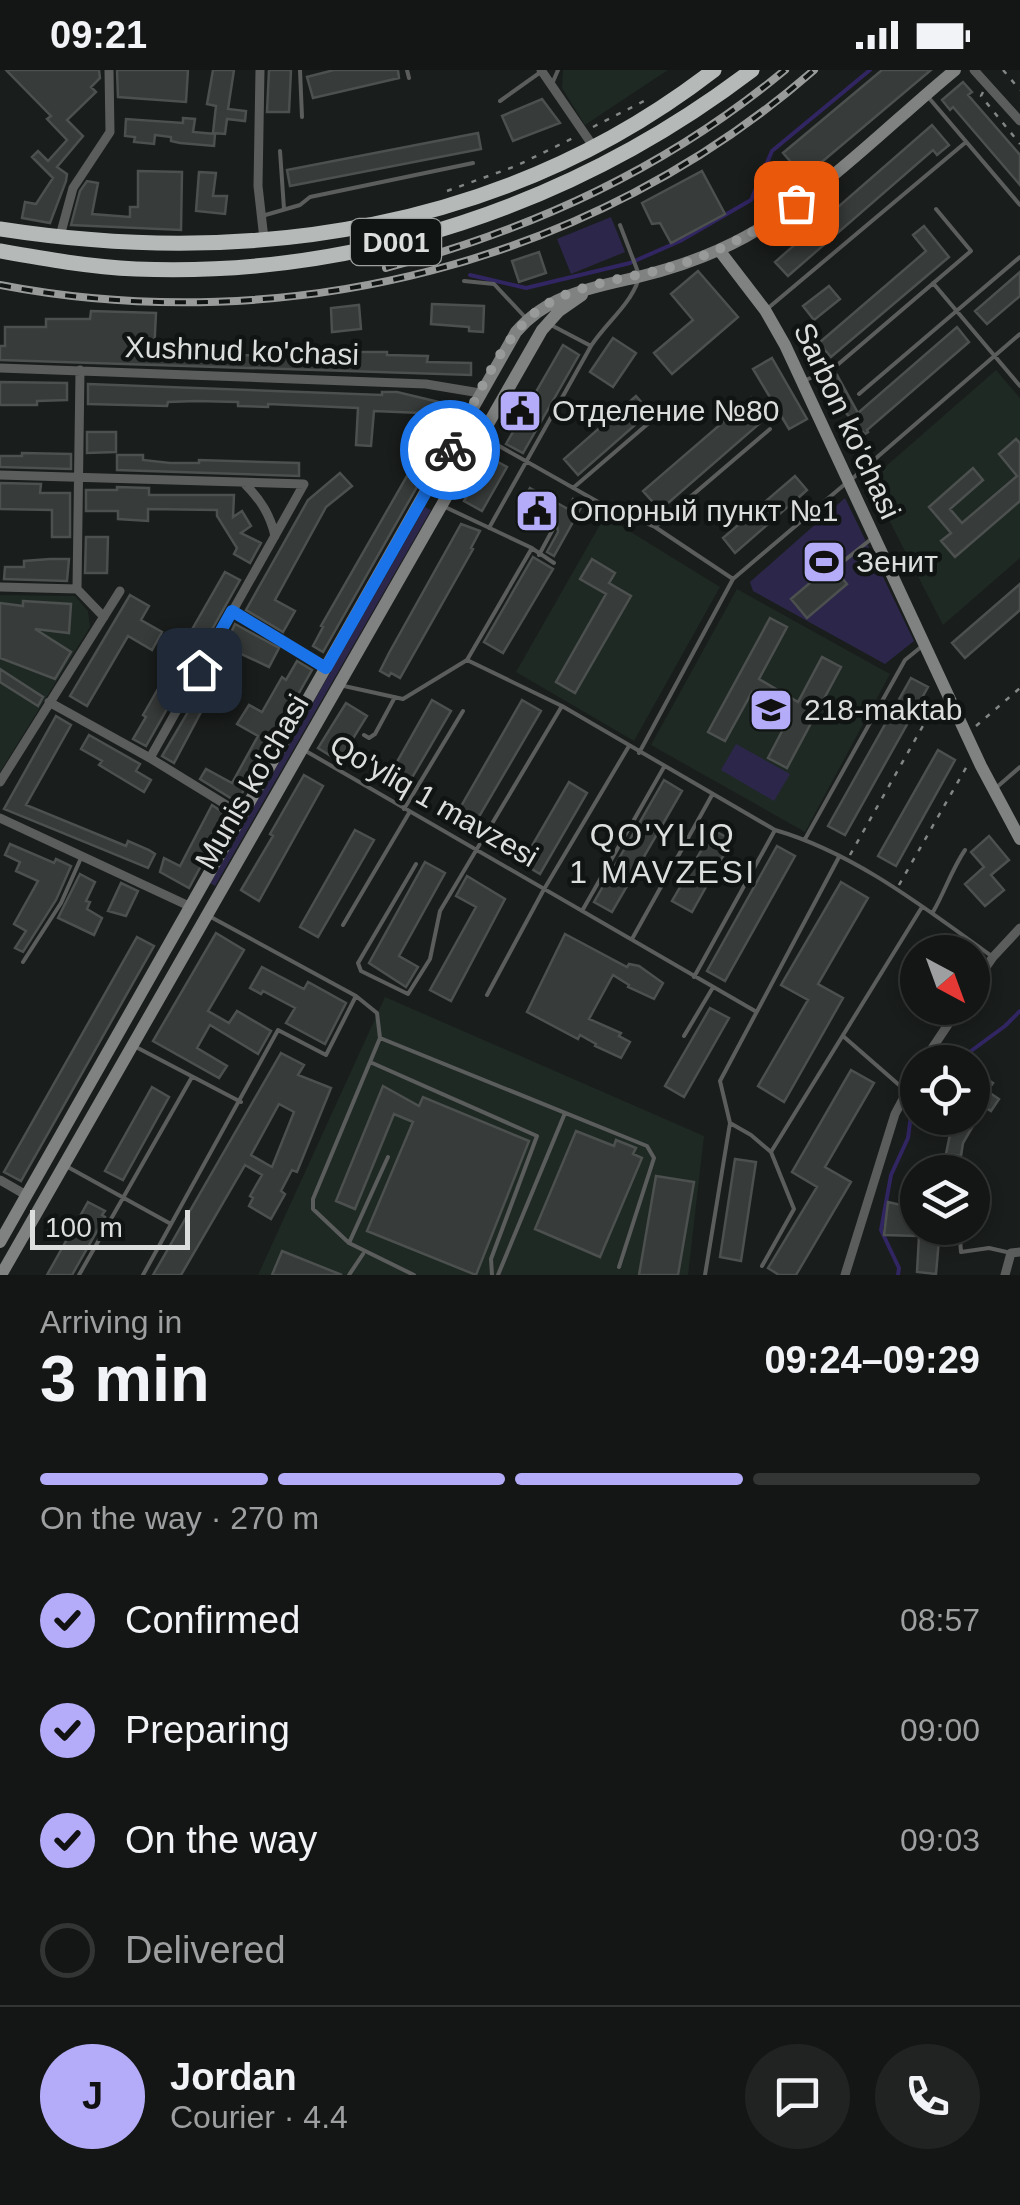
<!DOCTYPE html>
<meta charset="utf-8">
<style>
:root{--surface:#131614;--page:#202322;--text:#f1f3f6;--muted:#9d9fa0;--line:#323534;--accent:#b4acf9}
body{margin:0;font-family:Helvetica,sans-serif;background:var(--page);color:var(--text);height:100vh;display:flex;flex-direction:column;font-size:38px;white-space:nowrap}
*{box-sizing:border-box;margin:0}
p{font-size:32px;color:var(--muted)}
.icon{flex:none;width:55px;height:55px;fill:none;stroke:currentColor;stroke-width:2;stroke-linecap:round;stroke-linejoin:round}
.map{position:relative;height:1205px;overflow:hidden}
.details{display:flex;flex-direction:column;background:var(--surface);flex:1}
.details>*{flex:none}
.needle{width:65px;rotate:139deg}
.tools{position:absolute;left:900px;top:865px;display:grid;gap:20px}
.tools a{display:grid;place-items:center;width:90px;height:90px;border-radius:50%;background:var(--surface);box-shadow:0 5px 15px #0003,0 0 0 2px var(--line);font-size:50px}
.scale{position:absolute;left:30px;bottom:25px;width:160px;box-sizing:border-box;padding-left:10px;border:5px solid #dbdedd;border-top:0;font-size:28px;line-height:35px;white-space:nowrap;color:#dbdedd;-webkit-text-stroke:8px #101412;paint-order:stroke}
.pin{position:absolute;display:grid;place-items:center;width:85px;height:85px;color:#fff;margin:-42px;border-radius:20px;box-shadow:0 5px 15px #0006}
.courier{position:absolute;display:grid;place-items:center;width:100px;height:100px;margin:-50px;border:8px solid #1a73e8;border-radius:50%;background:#fff;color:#222;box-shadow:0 2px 12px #0007}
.summary em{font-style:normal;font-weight:800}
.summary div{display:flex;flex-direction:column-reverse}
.summary{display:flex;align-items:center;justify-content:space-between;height:170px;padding:0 40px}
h1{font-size:65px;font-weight:800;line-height:75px}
.bar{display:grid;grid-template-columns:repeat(4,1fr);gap:15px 10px;align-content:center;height:120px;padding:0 40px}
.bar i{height:12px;border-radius:8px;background:var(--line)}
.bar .on{background:var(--accent)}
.bar p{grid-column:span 4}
.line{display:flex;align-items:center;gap:25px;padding:0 40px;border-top:2px solid var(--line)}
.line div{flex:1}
.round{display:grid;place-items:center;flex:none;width:105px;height:105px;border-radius:52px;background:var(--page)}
ol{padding:0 40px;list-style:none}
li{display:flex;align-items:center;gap:30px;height:110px}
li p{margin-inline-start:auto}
li .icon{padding:10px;border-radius:50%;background:var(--accent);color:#111;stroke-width:4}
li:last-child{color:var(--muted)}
li i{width:55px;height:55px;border:5px solid var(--line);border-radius:50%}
.status{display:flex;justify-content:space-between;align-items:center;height:70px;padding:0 50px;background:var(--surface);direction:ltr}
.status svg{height:28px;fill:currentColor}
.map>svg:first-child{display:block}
</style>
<div class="status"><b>09:21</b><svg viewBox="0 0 49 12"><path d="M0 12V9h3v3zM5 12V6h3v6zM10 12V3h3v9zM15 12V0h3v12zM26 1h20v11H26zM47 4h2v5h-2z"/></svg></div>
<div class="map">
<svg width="1020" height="1205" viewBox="0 0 1020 1205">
<rect width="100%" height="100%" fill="#191d1b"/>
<path fill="#1f2924" d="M563,0H668L585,55L562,18Z
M996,300L1020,328V488L943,555L869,411Z
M605,446L720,517L634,671L516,602Z
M737,519L890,604L805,762L651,675Z
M0,525L75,526L88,541L90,557L0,702Z
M385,927L704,1066L688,1205H258Z"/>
<path fill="#2c274a" d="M611,147L625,182L571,204L557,169Z
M845,428L914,571L885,594L753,521L750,512Z
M425,437L431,440L215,816L210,813Z
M736,674L790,704L774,731L721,700Z"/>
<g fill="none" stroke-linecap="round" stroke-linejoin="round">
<path stroke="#312562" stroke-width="4" d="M470,205L526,218L630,193L680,171L751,130L772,81L870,0
M956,992L1005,956L1020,941
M898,1205L899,1198L881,1160L891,1105L908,1068L911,1045L918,1031"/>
</g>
<path fill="#373b39" stroke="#4c504e" stroke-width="2.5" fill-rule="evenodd" d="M6,0H99L100,8L91,17L96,22L67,50L83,66L57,97L67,104L66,111L50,153L22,148L25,132L36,134L53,108L32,87L38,81L48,91L67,70L47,49L51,46Z
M117,0H188L186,32L118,27Z
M213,0H234L228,39L246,41L245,51L227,49L225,64L213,63L216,36L207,34Z
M269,0H291L289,42H267Z
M334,0H398L399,8L313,28L307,7Z
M882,0H931L804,107L783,83Z
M963,12L972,22L968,25L1020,85V115L953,37L950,40L942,30Z
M542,29L560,53L513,71L502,46Z
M183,48L195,49L193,62L215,64L214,76L180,73L171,71V67L155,65L154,74L134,72L135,67L125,66L126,49L183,53Z
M932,55L949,75L937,85L933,80L788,206L775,192Z
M478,63L481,79L290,116L287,100Z
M138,101L182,102L181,160L71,155L80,121L87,111L98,113L92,144L130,147V137H138Z
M702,101L725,144L671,173L660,153L652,154L642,133Z
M199,102L216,103L213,126H227L225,144L196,141Z
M924,156L949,187L831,287L819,273L926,181L913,165Z
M539,182L546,203L519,212L512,191Z
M698,201L738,247L672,304L654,283L693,250L671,224Z
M1020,202V226L987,254L975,241Z
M829,216L840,229L814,250L803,236Z
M432,234L484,236L483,262L469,261V257L431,254Z
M359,235L361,259L332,262L331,238Z
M91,241L156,243L154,283L318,287V284L334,285V282H387V285L428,286L427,292L471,293V305L0,290V276H5V257H46V249H90Z
M957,257L969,272L867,360L868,362L865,364L845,342L842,344L824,312L837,305L858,343Z
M613,268L636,283L613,317L590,302Z
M563,275L579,285L523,383L506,374Z
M772,288L807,349L789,359L753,299Z
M0,312L67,313V330L37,331V335H0Z
M88,314L382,325V322H397L447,334L444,345L439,344L430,385L434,387L323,582L313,576L323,557L321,556L427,371L418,370L421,343L374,341L371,376L356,375L358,338L268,334V337L238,336V332L196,331L168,332L167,336L88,334Z
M636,326L650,342L578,405L564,389Z
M751,328L767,347L660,440L643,421Z
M87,362H116V382L87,383Z
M1016,369L1020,373V431L955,487L941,471L951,463L929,437L973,398L983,410L950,439L962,453L1017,406L999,384Z
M22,383L71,384V399L0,397V386H22Z
M117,385H143V390L170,393H199V390L299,393V406L117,400Z
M489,387L507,397L482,441L464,431Z
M340,403L352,416L326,437L275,530L295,541L283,562L246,540L308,430Z
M795,406L807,420L735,483L723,468Z
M0,413L41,414L40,423H70V467H52V440L0,439Z
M117,417L149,418V425H234L233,447L242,441L251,456L241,463L261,473L250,493L234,484L237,478L217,446V440L148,439V451L118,449V441H86V420H117Z
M530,418L568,439L573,429L583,434L554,486L547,482L558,462L557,455L520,435Z
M461,454L480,461L471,478L473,479L400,608L391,603L389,606L380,601L389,583Z
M86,467H108L107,503H85Z
M533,487L553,499L503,583L484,572Z
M50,489H69L67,511L4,509L5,497H24V491Z
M592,489L615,503L609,513L631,526L575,623L556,612L606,524L580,509Z
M831,495L847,514L807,548L791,529Z
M225,502L240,510L146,676L133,669L146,647L143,645Z
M1020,514V540L965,588L952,573Z
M130,525L149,536L141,550L162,562L152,580L128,566L87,636L70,626Z
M23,531L71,534L69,563L35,559L71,582L55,609L0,588V533L23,536Z
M770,548L787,557L759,609L798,632L822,587L841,597L787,698L768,688L791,644L752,622L725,671L708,662Z
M235,554L279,578L269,597L237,582L228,596L226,595L174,693L162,686L218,591Z
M297,591L312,600L237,732L200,709L206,699L232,713L258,666L237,654L249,635L262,642L282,607L286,610Z
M0,599L43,627L38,636L0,612Z
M911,608L928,617L845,765L828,756Z
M432,630L451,641L403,723L385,713Z
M522,630L541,641L470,762L452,752Z
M346,633L367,646L339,691L318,678Z
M56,646L71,655L26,735L126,776L128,771L149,780L155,784L148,798L4,739Z
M89,665L140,694L136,701L151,710L144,722L99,695L102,691L81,679Z
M938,680L955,690L896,796L878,786Z
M304,705L323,716L259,831L241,820L273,766L270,764Z
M664,710L682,721L612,842L594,832Z
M569,712L587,723L540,804L522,793Z
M212,735L228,746L189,818L160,802L164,788L180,796Z
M355,760L374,770L318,867L300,857Z
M713,760L732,770L692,842L672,831Z
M989,766L1009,790L991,805L1004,820L985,836L965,814L984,797L971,782Z
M10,774L54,793L56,789L71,796L56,830L23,882L15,878L26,861L14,854L38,811L16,801L20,792L5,785Z
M777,776L795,786L725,911L707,901Z
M425,792L445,803L399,886L418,897L406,917L369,893Z
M80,804L95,812L86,831L90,832L87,839L102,848L94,865L58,848Z
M467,806L505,829L451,931L430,920L476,837L456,826Z
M841,812L868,828L818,914L843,928L784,1032L758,1016L808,930L781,915Z
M121,813L138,821L126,846L108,841Z
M216,863L244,880L208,941L229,953L237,941L271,961L258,984L210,955L197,978L227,996L219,1008L153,971Z
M565,864L627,897L629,894L639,896L663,913L654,929L628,917L629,915L613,905L589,949L621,963L619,966L630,972L621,988L595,976L596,974L580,965L578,969L527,942Z
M137,867L154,876L21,1111L4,1102Z
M262,897L304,919L308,912L346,933L325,974L286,953L295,938L263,921L261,924L250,918Z
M710,938L729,948L684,1027L665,1016Z
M281,983L304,995L298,1005L331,1018L297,1102L292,1100L281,1121L285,1124L271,1149L249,1136L253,1128L250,1126L262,1105L245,1095L181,1205H153ZM279,1034L294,1042L272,1097L251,1085Z
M972,999L993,1013L987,1021L999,1029L991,1041L984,1037L963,1073L961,1086L946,1084L950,1064L947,1062L955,1048H972Z
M851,1000L874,1013L825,1097L851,1112L796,1205H779L768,1198L817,1117L792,1102Z
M383,1016L419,1036L423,1027L529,1071L476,1205L367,1161L413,1052L394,1044L355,1139L336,1131Z
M152,1017L169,1027L123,1110L105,1101Z
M576,1061L614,1076L616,1070L636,1078L633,1084L642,1088L600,1187L535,1159Z
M735,1089L756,1092L741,1191L720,1187Z
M656,1106L694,1112L678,1205H639Z
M88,1132L105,1141L102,1145L105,1147L72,1205H47Z
M888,1132L918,1139V1158H940L936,1204L917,1202L919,1166L884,1165Z
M282,1181L342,1205H272Z"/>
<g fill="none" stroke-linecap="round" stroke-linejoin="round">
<path stroke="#828684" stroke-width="2.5" stroke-dasharray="5 8" stroke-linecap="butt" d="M1003,0L1020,20
M983,22L981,26L1020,74
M593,57L644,31
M447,121L516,96L573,68
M976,656L1020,618
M850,785L937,631
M899,815L967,696"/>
<path stroke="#5b5d5c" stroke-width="4" d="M300,0L302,47
M407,0L409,8
M552,14L558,0
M929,28L1020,135
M500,31L542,1
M280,81L284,139
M262,146L300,135L310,127L473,93
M620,155L638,202
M464,211L494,214L524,246
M933,213L1020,316
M767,239L966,72
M551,255L591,276
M806,310L835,297L971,181L936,139
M859,324L1020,187
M485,368L600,433L655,457L733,509
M853,408L1020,264
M573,418L657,346
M655,457L770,359
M489,458L591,276C606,253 629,236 638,211
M533,479L554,493
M539,485L553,459
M840,494L870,470
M236,544L322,595
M467,590L562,636L775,760C855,783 926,839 993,887
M344,616L403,629L467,590L532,478L445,437
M364,665L369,668L375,664L395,627
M304,680L755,941
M639,683L733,509L845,414
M997,717L1020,697
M404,739L463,641
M805,769L905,590L921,577
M416,794L358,893L361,901L408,924L430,889L440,841L562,636
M582,841L664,697
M933,842C945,821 952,799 965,780
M343,855L409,743
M632,869L712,725
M23,892L61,833L81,788
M694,907L775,760
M487,925L543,821L629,676
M356,926L377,943L380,968L647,1076L654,1088L619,1197
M684,966L712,919
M843,966L906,1021
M380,968L313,1129V1139L349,1173L414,1205
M134,976L241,1032
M370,992L537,1066L491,1189L492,1205
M730,1053L751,1065L771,1082L922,837
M66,1096L171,1154
M959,1158L961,1182L989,1178L1011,1183
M349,1173L388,1087
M762,1196L794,1139L771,1082
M79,1205L192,1007
M143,1205L278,960L326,985L356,926L209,846
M349,1205L363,1184
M498,1205L565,1043
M705,1205L730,1053L720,1011L839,787"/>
<path stroke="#5b5d5c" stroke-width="9" d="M260,0L258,116L264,169
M541,0L593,76
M974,0L1020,51
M60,166L73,118L110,62L109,0
M0,298L426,314L480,323
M0,405L304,414L150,688
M244,413C260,429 270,444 275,466
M0,517L77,519L104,547
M77,519L80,300
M49,632L150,688L241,744
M0,712L120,521
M0,748L189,836
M972,917L993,887L1020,858
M923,992L959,938
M0,1110L26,1125
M845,1205L895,1044L918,1001
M1005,1205L1011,1183L1020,1182"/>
<path stroke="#7f8281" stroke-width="12" d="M719,180L765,240L785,275L981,696L1020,769
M0,1172L516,262C549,224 591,218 638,207C675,198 712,185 745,167C822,124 887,56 955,0
M1,1205L542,260L559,241L582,225"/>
<path stroke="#b5bab8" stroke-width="15" d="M0,159C252,198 507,160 714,0
M0,181C45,189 90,197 136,199C358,208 576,134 752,0"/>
<defs>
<path id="rail" d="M386,198C534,159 667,98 785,0
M0,215C287,270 593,193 814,0"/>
</defs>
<use href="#rail" stroke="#989b9a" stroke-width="8"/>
<use href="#rail" stroke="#101412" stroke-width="4" stroke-dasharray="11" stroke-linecap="butt"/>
</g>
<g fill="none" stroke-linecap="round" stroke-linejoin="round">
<path stroke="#979a99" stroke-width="10" stroke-dasharray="0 18" d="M450,380C472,339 496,279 529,248C568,211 632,210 681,194C723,180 760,160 796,133"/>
<path stroke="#1a73e8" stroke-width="12" d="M199,600L232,541L326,598L450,380"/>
</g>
<defs>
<symbol id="civic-square" viewBox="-11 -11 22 22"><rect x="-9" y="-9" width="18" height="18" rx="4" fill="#b4acf9" stroke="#101412"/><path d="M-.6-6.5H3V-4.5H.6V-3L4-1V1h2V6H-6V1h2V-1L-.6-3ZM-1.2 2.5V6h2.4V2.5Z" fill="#111"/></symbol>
<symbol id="stadium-square" viewBox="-11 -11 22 22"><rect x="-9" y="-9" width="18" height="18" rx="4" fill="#b4acf9" stroke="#101412"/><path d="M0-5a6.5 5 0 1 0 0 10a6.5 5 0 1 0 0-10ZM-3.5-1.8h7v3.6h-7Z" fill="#111"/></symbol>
<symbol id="school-square" viewBox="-11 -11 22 22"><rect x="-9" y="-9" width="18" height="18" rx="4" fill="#b4acf9" stroke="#101412"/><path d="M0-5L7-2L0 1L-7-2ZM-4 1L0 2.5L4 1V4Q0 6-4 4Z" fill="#111"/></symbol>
</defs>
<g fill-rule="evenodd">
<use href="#civic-square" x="495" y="316" width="50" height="50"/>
<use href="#civic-square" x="512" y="416" width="50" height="50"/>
<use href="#stadium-square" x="799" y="467" width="50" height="50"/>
<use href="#school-square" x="746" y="615" width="50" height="50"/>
</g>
<g text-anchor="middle" stroke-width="9" stroke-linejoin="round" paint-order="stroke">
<rect fill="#101412" stroke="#9ea1a0" stroke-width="2.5" x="351" y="149" width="90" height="46" rx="8"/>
<g font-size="28" font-weight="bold" fill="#dbdedd">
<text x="396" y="182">D001</text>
</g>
<g font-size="30" fill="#dbdedd" stroke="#101412">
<text transform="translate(242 281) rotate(2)" y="10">Xushnud ko'chasi</text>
<text transform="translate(847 351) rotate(65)" y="10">Sarbon ko'chasi</text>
<text transform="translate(252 712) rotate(-60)" y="10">Munis ko'chasi</text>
<text transform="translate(434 731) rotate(30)" y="10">Qo'yliq 1 mavzesi</text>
</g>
<g font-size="30" fill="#dbdedd" stroke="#101412" text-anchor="start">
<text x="552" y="351">Отделение №80</text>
<text x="570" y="451">Опорный пункт №1</text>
<text x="856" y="502">Зенит</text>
<text x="804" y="650">218-maktab</text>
</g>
<g font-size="32" letter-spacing="2.5" fill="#dbdedd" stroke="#101412">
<text x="663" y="776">QO'YLIQ<tspan x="663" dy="37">1 MAVZESI</tspan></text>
</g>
</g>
</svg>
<div class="tools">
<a><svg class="needle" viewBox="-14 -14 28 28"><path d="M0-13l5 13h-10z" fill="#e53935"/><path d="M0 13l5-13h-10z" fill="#9d9fa0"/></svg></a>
<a><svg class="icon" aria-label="locate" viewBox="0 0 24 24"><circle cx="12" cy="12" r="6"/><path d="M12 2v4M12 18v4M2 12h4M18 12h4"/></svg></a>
<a><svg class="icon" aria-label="layers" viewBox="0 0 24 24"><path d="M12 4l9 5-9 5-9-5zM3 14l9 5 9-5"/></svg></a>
</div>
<div class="scale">100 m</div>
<div class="pin" style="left:796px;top:133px;background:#ea580c"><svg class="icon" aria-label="bag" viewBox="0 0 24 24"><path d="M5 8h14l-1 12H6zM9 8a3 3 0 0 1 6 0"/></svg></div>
<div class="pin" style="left:199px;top:600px;background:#1f2937"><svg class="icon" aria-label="home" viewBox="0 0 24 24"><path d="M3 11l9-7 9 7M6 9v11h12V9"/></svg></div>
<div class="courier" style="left:450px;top:380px"><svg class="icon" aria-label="bike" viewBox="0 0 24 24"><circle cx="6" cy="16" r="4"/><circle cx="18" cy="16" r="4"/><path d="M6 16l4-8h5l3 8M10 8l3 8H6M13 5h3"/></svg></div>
</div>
<section class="details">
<div class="summary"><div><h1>3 min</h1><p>Arriving in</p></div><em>09:24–09:29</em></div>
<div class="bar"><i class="on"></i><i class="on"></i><i class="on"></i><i></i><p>On the way · 270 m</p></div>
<ol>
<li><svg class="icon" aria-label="check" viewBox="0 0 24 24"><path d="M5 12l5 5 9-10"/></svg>Confirmed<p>08:57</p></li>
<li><svg class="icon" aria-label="check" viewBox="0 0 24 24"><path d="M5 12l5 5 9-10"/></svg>Preparing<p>09:00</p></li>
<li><svg class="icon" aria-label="check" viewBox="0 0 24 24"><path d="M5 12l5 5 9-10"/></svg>On the way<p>09:03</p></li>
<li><i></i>Delivered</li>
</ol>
<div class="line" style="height:180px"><b class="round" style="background:var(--accent);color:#111">J</b><div><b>Jordan</b><p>Courier · 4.4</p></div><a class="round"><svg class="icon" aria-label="chat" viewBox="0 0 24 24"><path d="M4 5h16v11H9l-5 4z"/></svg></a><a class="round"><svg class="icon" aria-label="phone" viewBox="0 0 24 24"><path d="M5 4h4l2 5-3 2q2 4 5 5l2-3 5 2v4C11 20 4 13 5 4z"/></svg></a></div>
</section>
